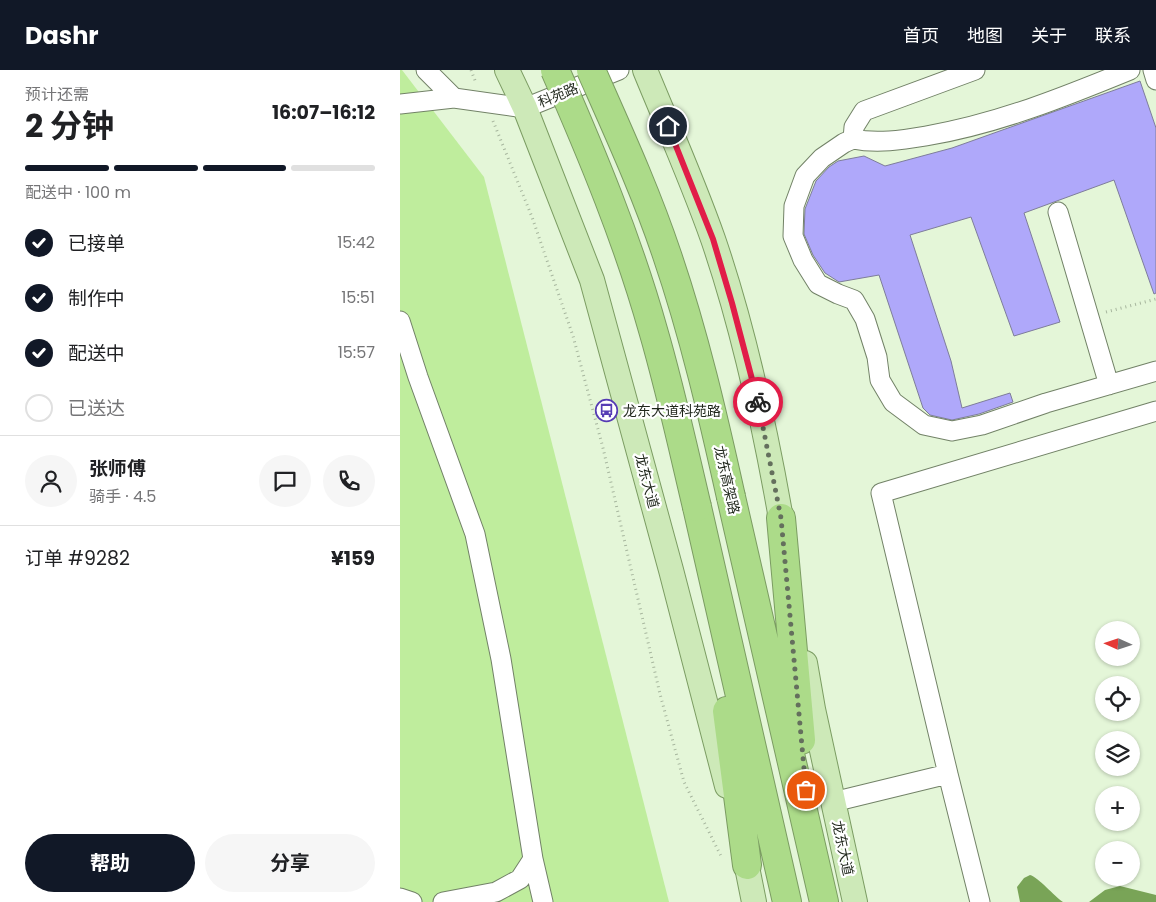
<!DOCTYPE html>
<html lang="zh">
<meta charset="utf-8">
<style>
:root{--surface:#fff;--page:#f6f6f6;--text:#202124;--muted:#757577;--line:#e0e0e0;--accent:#111827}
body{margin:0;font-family:Poppins,"Noto Sans SC",sans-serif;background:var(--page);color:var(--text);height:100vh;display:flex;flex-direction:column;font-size:19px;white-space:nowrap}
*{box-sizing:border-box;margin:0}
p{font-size:16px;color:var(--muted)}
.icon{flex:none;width:28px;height:28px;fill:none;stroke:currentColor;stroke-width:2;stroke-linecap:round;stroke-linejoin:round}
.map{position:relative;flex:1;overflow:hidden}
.panel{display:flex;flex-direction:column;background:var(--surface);width:400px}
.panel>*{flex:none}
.needle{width:32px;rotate:273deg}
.tools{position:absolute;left:695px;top:551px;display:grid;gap:10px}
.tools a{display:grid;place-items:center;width:45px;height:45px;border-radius:50%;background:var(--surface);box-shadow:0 1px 4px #0004;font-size:25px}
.pin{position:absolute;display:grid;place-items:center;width:42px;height:42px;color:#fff;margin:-21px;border:2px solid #fff;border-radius:50%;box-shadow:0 1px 5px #0007}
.courier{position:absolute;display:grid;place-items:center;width:50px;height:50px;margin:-25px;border:4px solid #e11d48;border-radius:50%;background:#fff;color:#222;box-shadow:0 1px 6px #0007}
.overview em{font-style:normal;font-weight:700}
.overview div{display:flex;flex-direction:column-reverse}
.overview{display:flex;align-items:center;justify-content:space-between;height:85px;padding:0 25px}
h1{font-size:32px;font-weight:700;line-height:38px}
.bar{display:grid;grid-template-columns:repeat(4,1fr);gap:8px 5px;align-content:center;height:60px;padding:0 25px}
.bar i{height:6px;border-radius:4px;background:var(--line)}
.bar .current{background:var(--accent)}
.bar p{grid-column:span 4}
.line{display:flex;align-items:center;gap:12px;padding:0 25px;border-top:1px solid var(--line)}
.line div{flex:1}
.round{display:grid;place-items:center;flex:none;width:52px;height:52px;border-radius:26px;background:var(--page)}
ol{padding:0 25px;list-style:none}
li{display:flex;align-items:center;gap:15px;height:55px}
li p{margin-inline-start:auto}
li .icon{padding:5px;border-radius:50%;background:var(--accent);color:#fff;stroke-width:4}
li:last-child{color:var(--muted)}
li i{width:28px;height:28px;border:2px solid var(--line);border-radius:50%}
.action{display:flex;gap:10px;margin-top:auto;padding:10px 25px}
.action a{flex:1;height:58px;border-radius:30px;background:var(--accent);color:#fff;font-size:20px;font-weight:700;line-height:58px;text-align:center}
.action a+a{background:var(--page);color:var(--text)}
header{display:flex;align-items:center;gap:30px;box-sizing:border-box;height:70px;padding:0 25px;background:var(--accent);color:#fff}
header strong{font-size:24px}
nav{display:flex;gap:28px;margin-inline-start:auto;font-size:18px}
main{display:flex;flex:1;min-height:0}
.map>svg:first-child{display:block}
</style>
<header>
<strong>Dashr</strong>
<nav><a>首页</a><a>地图</a><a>关于</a><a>联系</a></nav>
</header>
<main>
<section class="panel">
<div class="overview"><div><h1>2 分钟</h1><p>预计还需</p></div><em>16:07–16:12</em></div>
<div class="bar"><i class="current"></i><i class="current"></i><i class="current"></i><i></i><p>配送中 · 100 m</p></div>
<ol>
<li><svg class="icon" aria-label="check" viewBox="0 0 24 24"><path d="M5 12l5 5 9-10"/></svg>已接单<p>15:42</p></li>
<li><svg class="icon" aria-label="check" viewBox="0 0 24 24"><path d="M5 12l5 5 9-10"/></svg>制作中<p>15:51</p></li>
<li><svg class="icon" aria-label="check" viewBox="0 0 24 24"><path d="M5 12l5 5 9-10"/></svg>配送中<p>15:57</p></li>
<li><i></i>已送达</li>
</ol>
<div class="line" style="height:90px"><a class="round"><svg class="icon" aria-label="person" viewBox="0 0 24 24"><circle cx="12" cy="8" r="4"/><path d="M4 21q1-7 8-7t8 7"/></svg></a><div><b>张师傅</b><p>骑手 · 4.5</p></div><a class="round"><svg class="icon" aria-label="chat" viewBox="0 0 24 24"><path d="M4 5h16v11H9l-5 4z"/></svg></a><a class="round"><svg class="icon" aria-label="phone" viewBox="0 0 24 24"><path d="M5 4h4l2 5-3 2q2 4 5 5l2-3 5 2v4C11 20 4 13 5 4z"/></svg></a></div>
<div class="line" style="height:65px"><div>订单 #9282</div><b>¥159</b></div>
<div class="action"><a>帮助</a><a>分享</a></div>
</section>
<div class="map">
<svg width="756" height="832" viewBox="0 0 756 832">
<rect width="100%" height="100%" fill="#e4f6d8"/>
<path fill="#bfed9d" d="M0,0H2L84,107L269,832H0Z"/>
<path fill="#79a457" d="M630,805C638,807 654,826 663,832H620L617,817L624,808Z
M720,816L756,825V832H689L705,820Z"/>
<path fill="#afa8fa" stroke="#7e7d9a" d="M740,11L756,58V223L754,224L714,110L624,143L660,252L614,266L571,147L510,165L551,291L562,338L610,323L613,332L579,344L552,350L530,345L523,338L479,205L439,212L425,203L413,185L404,164L405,139L416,111L429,97L438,91L464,86L485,96L552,78Z"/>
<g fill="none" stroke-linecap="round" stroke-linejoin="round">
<defs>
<path id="minor" d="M26,0L54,28
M575,0L464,41L454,57L453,69C477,74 502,70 526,66C597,54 664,27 730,0
M753,0L756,10
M0,34L54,28L125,38L219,0
M453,69L444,73L422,88L405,106L394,136L393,166L403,190L418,214L438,224L454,230L465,249L477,287L480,310L493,332L524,355L552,361L582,355L646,333L756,301
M658,142L709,315
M0,251L18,307L75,464L101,589L133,789L120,809L96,822L43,832
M548,704L481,423L756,341
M433,732L548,704L580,832
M133,789L143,832
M0,828L12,832"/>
<path id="major" d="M107,0L125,38L192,210L271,500L327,716
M245,0C268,56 293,112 313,169C346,265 367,366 384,466
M405,593L413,639L455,832
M343,777L354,832"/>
<path id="highway" d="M331,427L424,832
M297,437L387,832
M381,448L401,670
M327,641L347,795"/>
</defs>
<use href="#minor" stroke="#728267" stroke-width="21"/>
<use href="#major" stroke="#7b9c62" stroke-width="26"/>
<use href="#highway" stroke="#7b9c62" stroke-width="30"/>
<path stroke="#a7b69e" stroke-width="3" stroke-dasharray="1 4" stroke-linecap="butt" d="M71,0L76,13
M93,51L132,147L173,266L203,378L260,624L284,712L322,788
M706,242L756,229"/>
<use href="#minor" stroke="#fff" stroke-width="19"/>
<use href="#major" stroke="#cde9b8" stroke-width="24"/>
<use href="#highway" stroke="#acdb89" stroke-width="28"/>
<defs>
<path id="highway-bridge" d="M155,0C192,84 228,171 253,260C270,318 283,378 297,437
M191,0C218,61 246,122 267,185C294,264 313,346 331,427"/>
</defs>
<use href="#highway-bridge" stroke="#7b9c62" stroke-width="30" stroke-linecap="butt"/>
<use href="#highway-bridge" stroke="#acdb89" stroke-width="28"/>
</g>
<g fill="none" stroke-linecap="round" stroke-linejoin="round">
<path stroke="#646f5d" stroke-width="5" stroke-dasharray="0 9" d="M358,332L381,448L406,720"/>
<path stroke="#e11d48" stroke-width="6" d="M268,56L313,169L332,233L358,332"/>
</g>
<defs>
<symbol id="bus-ring" viewBox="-11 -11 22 22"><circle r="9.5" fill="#fff" stroke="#563cb4" stroke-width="1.5"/><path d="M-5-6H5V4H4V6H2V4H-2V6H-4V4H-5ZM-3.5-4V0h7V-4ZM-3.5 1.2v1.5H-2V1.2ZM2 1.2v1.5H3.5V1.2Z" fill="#563cb4"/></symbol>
</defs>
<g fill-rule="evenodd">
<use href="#bus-ring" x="194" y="328" width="25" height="25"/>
</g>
<g text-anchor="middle" stroke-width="4.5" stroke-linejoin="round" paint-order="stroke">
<g font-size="14" fill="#1f261b" stroke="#fff">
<text transform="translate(158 25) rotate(-22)" y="5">科苑路</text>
<text transform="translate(327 410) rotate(77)" y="5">龙东高架路</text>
<text transform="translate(247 411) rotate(75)" y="5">龙东大道</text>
<text transform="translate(443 778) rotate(78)" y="5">龙东大道</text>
</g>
<g font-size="14" fill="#1f261b" stroke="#fff" text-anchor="start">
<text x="223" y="346">龙东大道科苑路</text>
</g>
</g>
</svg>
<div class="tools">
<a><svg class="needle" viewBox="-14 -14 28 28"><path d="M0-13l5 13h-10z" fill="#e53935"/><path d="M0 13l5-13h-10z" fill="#757577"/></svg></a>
<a><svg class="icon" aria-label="locate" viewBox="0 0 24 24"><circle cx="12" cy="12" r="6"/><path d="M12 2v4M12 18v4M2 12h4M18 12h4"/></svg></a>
<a><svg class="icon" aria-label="layers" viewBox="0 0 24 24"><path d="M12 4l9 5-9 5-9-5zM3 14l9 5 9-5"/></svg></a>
<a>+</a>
<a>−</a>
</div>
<div class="pin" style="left:406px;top:720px;background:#ea580c"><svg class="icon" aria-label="bag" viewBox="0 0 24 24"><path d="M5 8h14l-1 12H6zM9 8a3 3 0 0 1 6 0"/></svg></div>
<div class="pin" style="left:268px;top:56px;background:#1f2937"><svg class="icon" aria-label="home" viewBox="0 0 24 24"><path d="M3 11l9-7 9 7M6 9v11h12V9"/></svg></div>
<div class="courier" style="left:358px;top:332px"><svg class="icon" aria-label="bike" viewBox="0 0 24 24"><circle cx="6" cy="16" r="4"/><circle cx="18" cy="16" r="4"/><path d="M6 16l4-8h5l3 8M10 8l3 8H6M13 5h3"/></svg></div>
</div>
</main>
